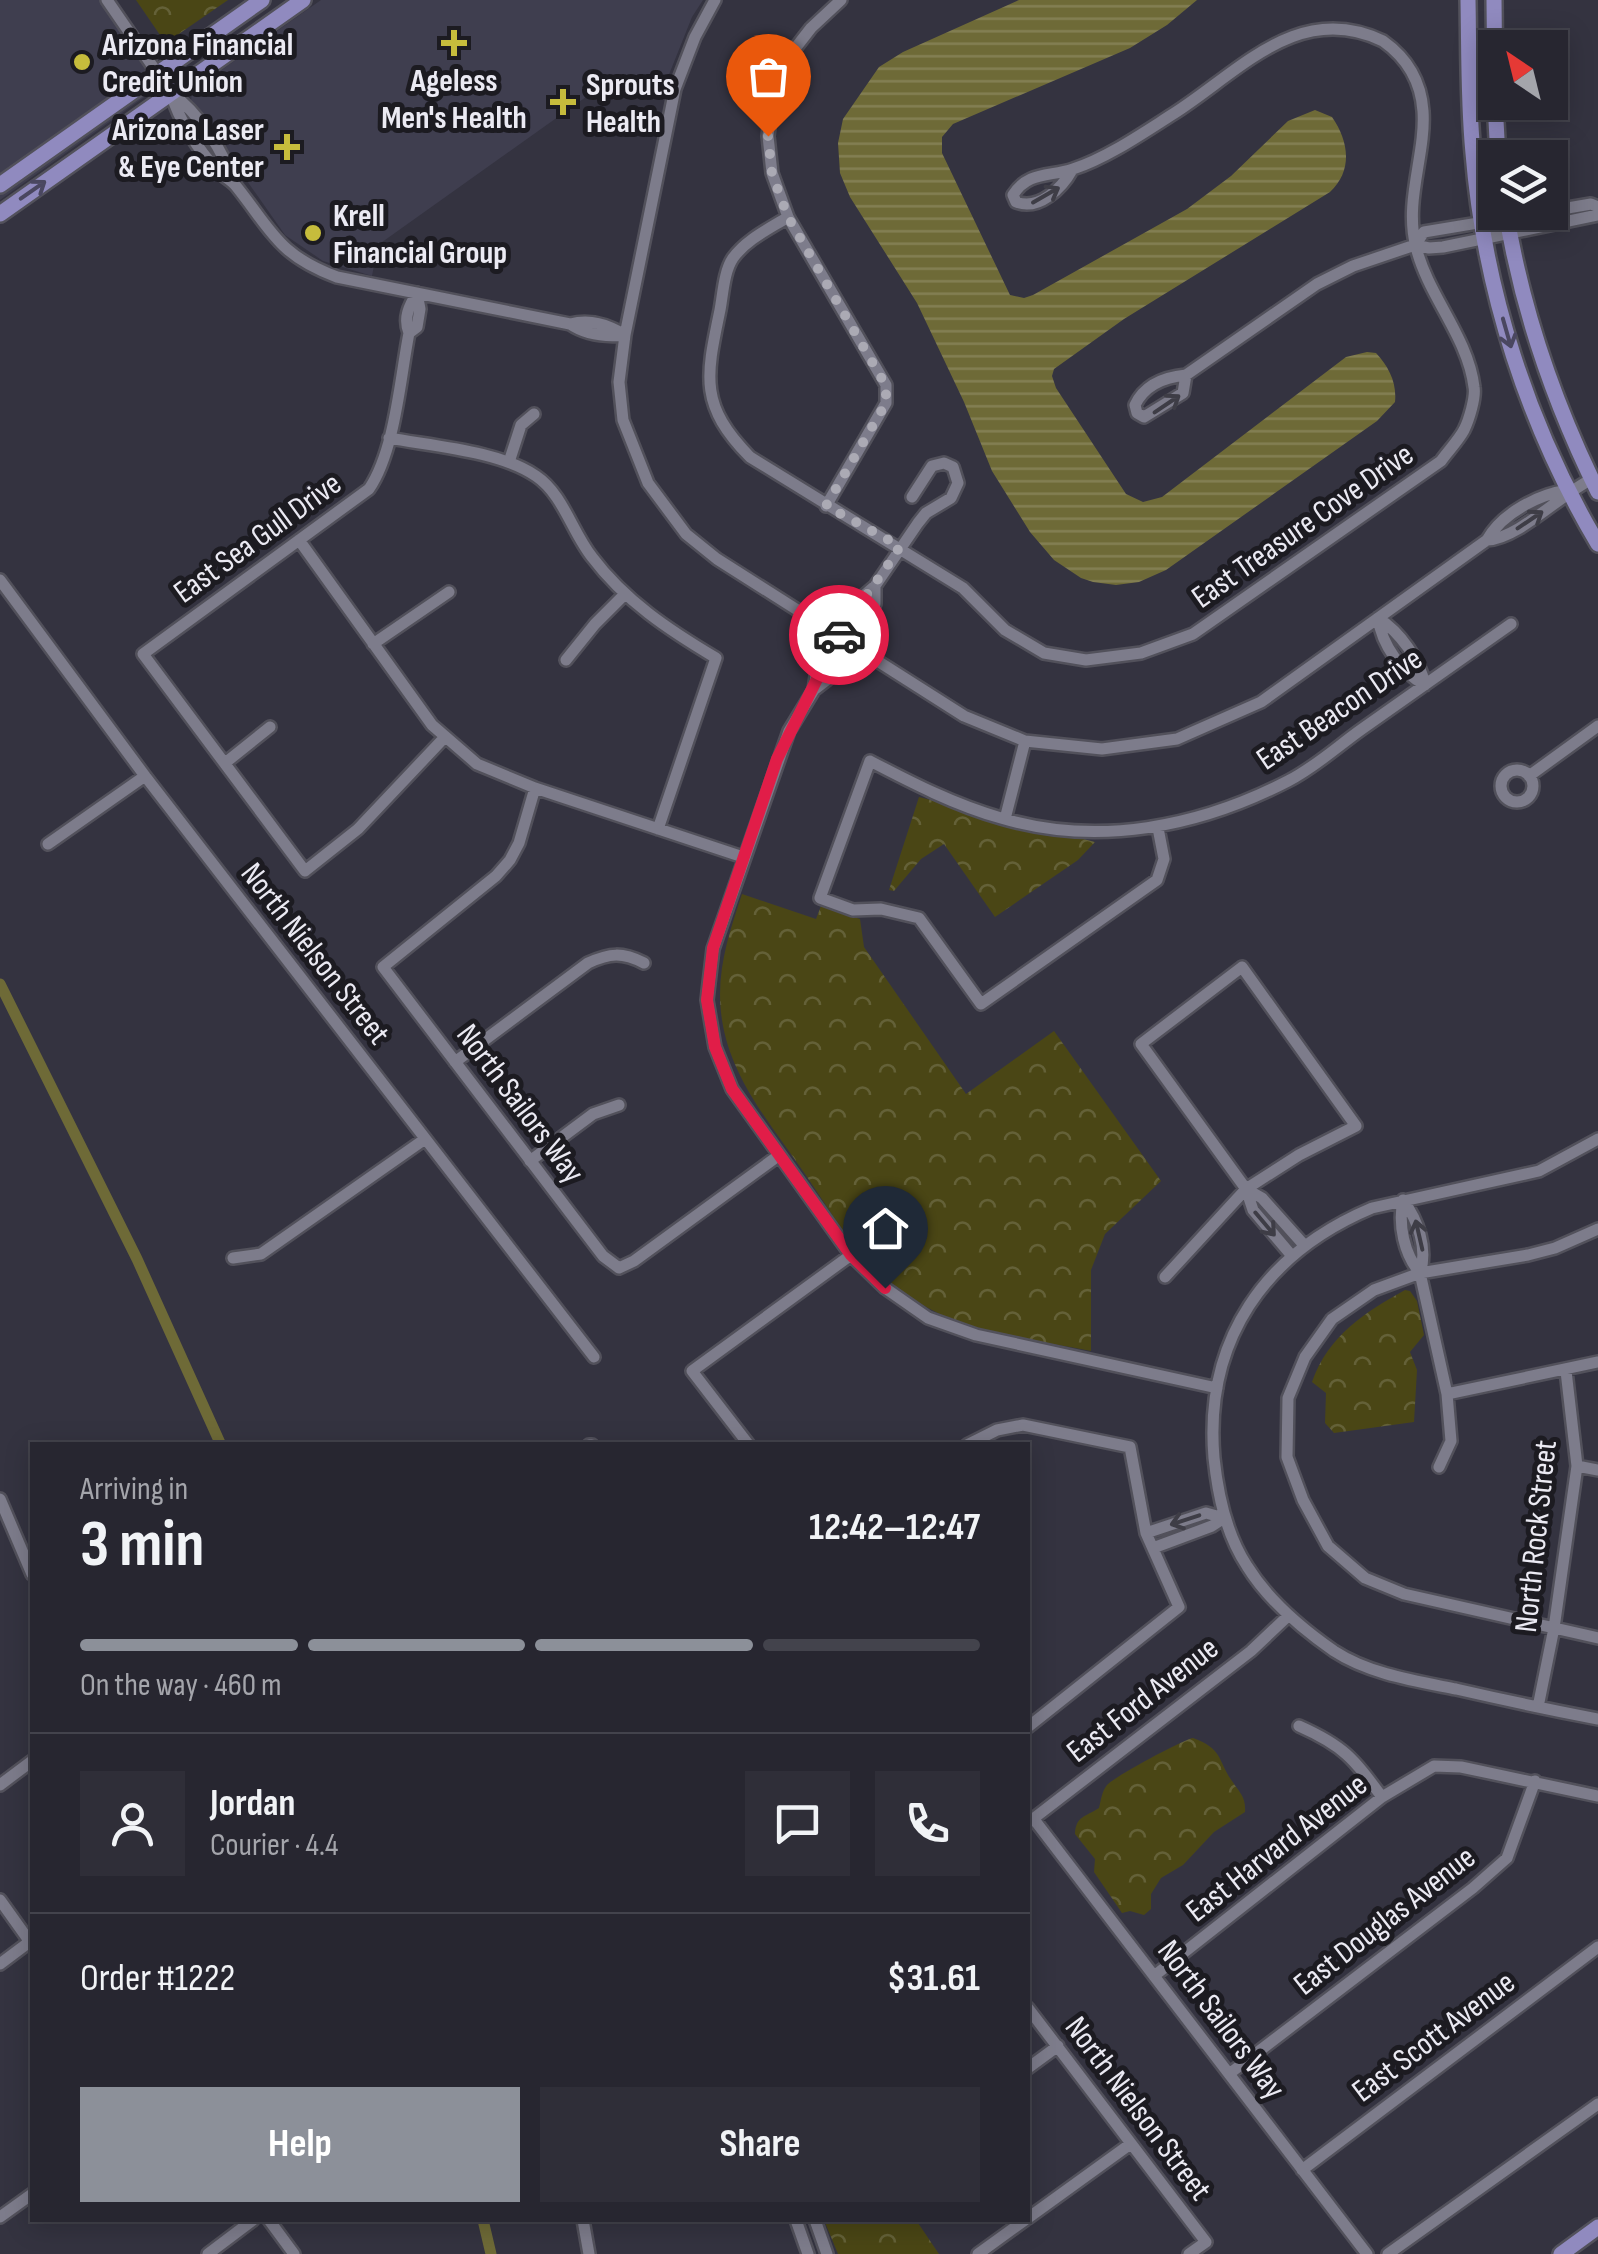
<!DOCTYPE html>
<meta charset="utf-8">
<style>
:root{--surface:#272630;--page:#2f2e38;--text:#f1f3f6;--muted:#a4a5ab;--line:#43434c;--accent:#8c9099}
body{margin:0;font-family:"Sofia Sans Condensed",sans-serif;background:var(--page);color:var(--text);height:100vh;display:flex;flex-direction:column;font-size:38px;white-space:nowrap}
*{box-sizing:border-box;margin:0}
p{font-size:32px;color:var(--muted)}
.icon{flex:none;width:55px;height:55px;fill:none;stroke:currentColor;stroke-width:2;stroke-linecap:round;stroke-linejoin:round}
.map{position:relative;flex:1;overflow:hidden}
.drawer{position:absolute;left:30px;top:1442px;width:1000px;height:780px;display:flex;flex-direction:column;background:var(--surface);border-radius:0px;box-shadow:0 5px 25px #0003,0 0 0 2px var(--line)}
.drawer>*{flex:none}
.needle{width:65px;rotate:325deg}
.buttons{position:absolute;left:1478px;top:30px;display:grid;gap:20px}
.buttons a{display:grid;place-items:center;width:90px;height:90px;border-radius:0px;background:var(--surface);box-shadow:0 5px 25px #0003,0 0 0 2px var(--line);font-size:50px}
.pin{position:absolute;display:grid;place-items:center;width:85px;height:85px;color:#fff;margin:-102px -42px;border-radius:50% 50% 50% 0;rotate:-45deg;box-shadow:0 0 10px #0007}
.pin .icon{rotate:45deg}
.courier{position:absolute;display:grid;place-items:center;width:100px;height:100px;margin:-50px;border:8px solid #e11d48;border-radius:50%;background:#fff;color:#222;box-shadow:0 2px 12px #0007}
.head em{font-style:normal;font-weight:700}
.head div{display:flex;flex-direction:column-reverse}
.head{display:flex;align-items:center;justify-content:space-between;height:170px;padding:0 50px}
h1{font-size:65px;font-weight:700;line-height:75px}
.bar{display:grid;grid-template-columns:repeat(4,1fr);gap:15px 10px;align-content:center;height:120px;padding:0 50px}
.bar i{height:12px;border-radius:8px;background:var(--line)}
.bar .active{background:var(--accent)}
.bar p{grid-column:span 4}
.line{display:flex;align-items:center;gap:25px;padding:0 50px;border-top:2px solid var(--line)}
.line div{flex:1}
.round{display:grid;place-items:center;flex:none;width:105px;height:105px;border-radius:0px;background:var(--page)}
.action{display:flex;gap:20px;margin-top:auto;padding:20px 50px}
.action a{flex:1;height:115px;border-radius:0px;background:var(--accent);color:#fff;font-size:40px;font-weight:700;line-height:115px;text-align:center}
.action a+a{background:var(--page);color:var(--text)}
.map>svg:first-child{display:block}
</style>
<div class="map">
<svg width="1598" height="2254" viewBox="0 0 1598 2254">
<defs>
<pattern id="park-crowns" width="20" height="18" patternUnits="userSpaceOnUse" patternTransform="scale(2.5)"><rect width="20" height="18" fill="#4a4615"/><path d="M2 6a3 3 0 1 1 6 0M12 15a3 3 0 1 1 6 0" fill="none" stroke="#646138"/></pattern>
<pattern id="water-rules" width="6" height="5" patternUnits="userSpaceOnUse" patternTransform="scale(2.5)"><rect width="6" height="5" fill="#6e6a37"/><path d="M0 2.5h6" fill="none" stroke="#837f54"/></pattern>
</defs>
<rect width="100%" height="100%" fill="#343340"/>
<path fill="#3f3e4f" d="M0,0H106L164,83L0,200Z
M321,0H703L692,17L664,87L614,77L378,245L372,276L323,261L285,235L191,101L192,93L200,85Z"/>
<path fill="url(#park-crowns)" d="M136,0H228L173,38L160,35Z
M919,797L1095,842L1078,860L995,917L944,844L921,859L894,891L889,890Z
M742,894L816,919L821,906L860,919L864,947L966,1094L1054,1031L1161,1181L1105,1234L1091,1270V1351C1038,1340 976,1335 928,1308C907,1296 884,1279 868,1261C844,1235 825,1203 805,1174C772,1126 731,1079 722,1020C715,975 728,936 742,894Z
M1405,1290L1410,1291L1417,1301L1424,1335L1410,1352L1417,1370L1414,1422L1334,1433L1325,1423L1326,1393L1312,1382C1328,1336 1365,1312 1405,1290Z
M1193,1738C1223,1749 1217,1759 1232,1781C1240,1793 1246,1797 1245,1812L1214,1832L1183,1865L1161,1878L1151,1894V1909L1144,1915L1130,1911L1122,1913L1094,1872L1095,1859L1075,1834C1076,1816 1085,1817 1099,1808C1101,1800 1102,1791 1107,1785C1114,1777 1182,1740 1193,1738Z
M824,2220H916L939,2254H838Z"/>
<path fill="url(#water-rules)" d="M1019,0H1197L1167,25L1130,48L953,124L942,137V153L1010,295L1024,298L1033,295L1187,209L1231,176L1288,121L1315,110L1332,117C1349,141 1353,171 1330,192L1124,319L1054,369L1052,376L1056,388L1126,494L1143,502L1162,497L1346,357L1367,352L1376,353C1389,367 1397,383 1395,402L1377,421L1166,570L1139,582L1116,585L1093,582L1081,578L1054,560L1030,532L992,471L964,402L917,303L850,197L840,173L838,143L843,119L879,67L903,52Z"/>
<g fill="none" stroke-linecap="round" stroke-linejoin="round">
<path stroke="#6e6a37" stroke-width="11" d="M0,984L137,1259L221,1445
M483,2220L491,2254"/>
<defs>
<path id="minor" d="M107,0L171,93C178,119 199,151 218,171C224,177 231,180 236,186C272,231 278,255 337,277L570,324C586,335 605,337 625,335
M715,0L695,37L675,89L625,335L619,382L623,420L648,483L686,534L717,559L964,716L1025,741L1102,749L1177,739L1261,702L1487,540C1502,513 1539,494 1569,490
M171,93C197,111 225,152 233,183
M1550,211L1591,204L1598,207
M788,217C769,229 747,239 733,258C724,271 723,294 720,310C706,377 699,405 750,457L963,588L1005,630L1044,653L1086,660L1141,653L1193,634L1441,461C1448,451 1458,441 1464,430C1469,420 1476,397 1474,387C1468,337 1428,296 1416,247C1404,201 1426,154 1423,111C1421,82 1407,58 1383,41C1298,0 1238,73 1173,114C1143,133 1107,158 1073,169C1050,177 1028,171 1013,195L1016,202C1039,211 1062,188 1072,170
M1415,245L1424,232L1544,212
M417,293C409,306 403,318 409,333C400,379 395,451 369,489L143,654L305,871L358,829L444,738
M570,324C590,319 607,324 625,335
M409,333L417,327L420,309L417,293
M1186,375L1183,393L1144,417L1137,413L1135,405C1145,384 1165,377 1186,375L1317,284L1353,266L1415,245L1429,248L1443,247L1598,215
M389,438C432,446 500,451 536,476C563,494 572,532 592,557C625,601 669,630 716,658L658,829
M509,462L521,425L534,414
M826,506L886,403V385L788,217L772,173L768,136L772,102L783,64L811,28L841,0
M299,540L432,725L477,764L535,788L743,857
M1487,540C1518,539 1561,494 1592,479
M0,580L145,776L594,1357
M875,586V604L827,680L814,690L789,731L713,949L707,1000L715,1047L732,1089L851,1255L885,1288L928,1318L976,1335L1217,1388
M1378,618C1382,645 1401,672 1425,685
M1378,618C1400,632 1420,660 1425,685
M373,644L449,592
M566,660L595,624L624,595
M814,690L816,676L862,597L875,586L918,523L926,513L951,498L958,483L953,467L944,463L932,466L912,497
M225,763L270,727
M1501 786a16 16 0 1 1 32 0a16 16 0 1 1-32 0Z
M1529,776L1598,726
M535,788L519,843L510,860L496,876L383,967L603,1256L619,1268L634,1261L778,1156
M1005,819L1025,741
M1158,828L1164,859L1157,880L981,1004L919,918L881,909L853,910L820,898L870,761C912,783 955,805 1001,818C1098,847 1199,827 1288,781C1314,768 1338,746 1362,729C1412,694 1461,659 1511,624
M48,844L145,776
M455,1062L588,963C610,953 622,952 644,963
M1598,1139L1539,1171L1372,1208C1265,1253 1204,1340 1214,1458C1218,1496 1226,1534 1247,1566C1268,1600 1301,1628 1334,1651C1369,1674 1416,1681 1456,1689C1504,1700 1551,1710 1598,1719
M530,1161L593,1114L619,1105
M1246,1189L1262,1198L1304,1245
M1403,1200C1398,1225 1404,1254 1420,1273L1447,1394L1451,1441L1439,1467
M1403,1200C1418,1220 1428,1249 1420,1273
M1598,1229L1555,1248L1528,1255L1420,1273L1374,1290L1332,1319L1305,1357L1288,1398L1287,1457L1303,1500L1328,1546L1365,1578L1404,1594L1598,1638
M233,1258L261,1254L425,1139
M1165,1277L1246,1189L1299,1155L1356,1126L1242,967L1141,1044L1246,1189L1253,1210L1292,1256
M1447,1394L1598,1362
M589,1445H592
M749,1445L692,1371L851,1255
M967,1445L997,1430L1023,1425L1130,1447L1146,1533L1179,1607L1028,1727
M1577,1466L1598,1470
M0,1499L32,1574
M1146,1533L1206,1513L1224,1518
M1153,1548L1212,1526L1224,1518
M1538,1707L1554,1628L1577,1466L1566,1371
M1299,1726C1344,1746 1353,1758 1382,1797
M0,1785L32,1761
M1033,1818L1367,2254
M1029,1822L1251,1651L1288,1616
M0,1900L30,1942
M0,1964L32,1940
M1154,1976L1382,1797L1434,1766L1461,1767L1598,1796
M1028,2008L1206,2242L1189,2254
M1028,2068L1058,2046
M1229,2074L1473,1888L1507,1858L1535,1781
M1302,2170L1598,1947
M0,2217L32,2194
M1028,2218L1129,2145
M269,2220L294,2254
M583,2220L589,2254
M796,2220L808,2254
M815,2220L827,2254
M208,2254L253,2220
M978,2254L1025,2220
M1388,2254L1598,2104"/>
<path id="major" d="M1468,0C1469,51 1468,102 1473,153C1484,290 1528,426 1598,544
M1494,0L1495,95
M1495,102L1498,158
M0,185L262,0
M1506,212C1522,310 1554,403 1598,492
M0,214L303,0
M1561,2254L1598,2227"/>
</defs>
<use href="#minor" stroke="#52515b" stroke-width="16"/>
<use href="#major" stroke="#52515b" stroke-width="20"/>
<use href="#minor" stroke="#7d7c8b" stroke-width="11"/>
<use href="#major" stroke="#908abf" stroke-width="15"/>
</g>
<defs><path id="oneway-shaft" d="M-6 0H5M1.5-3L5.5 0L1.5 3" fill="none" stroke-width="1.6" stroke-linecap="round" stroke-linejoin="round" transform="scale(2.5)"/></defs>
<g stroke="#4a4760">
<use href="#oneway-shaft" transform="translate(33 190) rotate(-35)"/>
<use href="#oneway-shaft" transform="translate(1507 333) rotate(74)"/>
</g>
<g stroke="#3e3d46">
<use href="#oneway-shaft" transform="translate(1046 195) rotate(-30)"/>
<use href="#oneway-shaft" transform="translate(1167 404) rotate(-34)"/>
<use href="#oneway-shaft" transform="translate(1530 520) rotate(-34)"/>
<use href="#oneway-shaft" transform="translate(1265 1224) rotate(50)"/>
<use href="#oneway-shaft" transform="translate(1419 1235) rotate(-103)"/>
<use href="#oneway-shaft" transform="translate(1185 1520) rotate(162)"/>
</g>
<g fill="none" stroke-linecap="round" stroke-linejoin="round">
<path stroke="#abaab4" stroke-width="10" stroke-dasharray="0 18" d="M768,136L772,174L788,217L886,386V403L826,506L900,546C881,578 858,604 839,635"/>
<path stroke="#e11d48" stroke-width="12" d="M839,635L777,759L713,948L707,1000L715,1047L732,1089L851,1255L885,1288"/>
</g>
<g fill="#c6bc3c" stroke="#1c1b21" stroke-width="4">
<path d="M449 28h10v10h10v10h-10v10h-10v-10h-10v-10h10z"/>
<circle cx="82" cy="62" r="10"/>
<path d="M558 87h10v10h10v10h-10v10h-10v-10h-10v-10h10z"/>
<path d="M282 132h10v10h10v10h-10v10h-10v-10h-10v-10h10z"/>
<circle cx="313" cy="233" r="10"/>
</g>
<g text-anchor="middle" stroke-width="10" stroke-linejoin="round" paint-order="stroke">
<g font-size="32" font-weight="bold" fill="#ebeaf3" stroke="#1c1b21" text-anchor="start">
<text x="102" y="55">Arizona Financial<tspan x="102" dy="37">Credit Union</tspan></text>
<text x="454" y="91" text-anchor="middle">Ageless<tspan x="454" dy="37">Men's Health</tspan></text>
<text x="586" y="95">Sprouts<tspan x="586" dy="37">Health</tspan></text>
<text x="264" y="140" text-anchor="end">Arizona Laser<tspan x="264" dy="37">&amp; Eye Center</tspan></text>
<text x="333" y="226">Krell<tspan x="333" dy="37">Financial Group</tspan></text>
</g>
<g font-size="32" fill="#ebeaf3" stroke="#1c1b21">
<text transform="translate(1302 525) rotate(-35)" y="11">East Treasure Cove Drive</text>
<text transform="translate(257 537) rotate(-36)" y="11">East Sea Gull Drive</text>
<text transform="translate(1339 708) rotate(-34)" y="11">East Beacon Drive</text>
<text transform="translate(316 953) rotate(52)" y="11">North Nielson Street</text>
<text transform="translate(521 1103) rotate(53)" y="11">North Sailors Way</text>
<text transform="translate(1535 1536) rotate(-84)" y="11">North Rock Street</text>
<text transform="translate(1142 1699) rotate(-38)" y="11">East Ford Avenue</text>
<text transform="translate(1276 1847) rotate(-38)" y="11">East Harvard Avenue</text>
<text transform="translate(1384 1920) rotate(-38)" y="11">East Douglas Avenue</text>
<text transform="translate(1222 2019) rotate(53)" y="11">North Sailors Way</text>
<text transform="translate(1433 2036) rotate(-37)" y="11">East Scott Avenue</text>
<text transform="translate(1139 2108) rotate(53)" y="11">North Nielson Street</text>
</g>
</g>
</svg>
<div class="buttons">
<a><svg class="needle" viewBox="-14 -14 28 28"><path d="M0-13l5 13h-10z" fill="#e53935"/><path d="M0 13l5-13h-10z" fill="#a4a5ab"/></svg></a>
<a><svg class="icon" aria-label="layers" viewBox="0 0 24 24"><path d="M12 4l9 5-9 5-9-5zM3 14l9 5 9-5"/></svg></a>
</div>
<div class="pin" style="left:768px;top:136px;background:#ea580c"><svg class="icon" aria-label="bag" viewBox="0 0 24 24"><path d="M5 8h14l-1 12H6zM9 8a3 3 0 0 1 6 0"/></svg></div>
<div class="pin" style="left:885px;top:1288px;background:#1f2937"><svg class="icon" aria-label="home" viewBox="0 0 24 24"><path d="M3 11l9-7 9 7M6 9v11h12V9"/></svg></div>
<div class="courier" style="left:839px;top:635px"><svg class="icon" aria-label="car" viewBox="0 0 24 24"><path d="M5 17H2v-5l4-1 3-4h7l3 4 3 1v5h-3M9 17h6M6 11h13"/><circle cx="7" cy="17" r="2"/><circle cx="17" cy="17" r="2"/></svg></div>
<section class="drawer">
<div class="head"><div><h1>3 min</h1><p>Arriving in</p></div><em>12:42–12:47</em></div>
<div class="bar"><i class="active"></i><i class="active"></i><i class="active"></i><i></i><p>On the way · 460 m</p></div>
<div class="line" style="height:180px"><a class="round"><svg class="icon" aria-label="person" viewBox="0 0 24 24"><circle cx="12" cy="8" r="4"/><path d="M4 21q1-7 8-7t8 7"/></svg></a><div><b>Jordan</b><p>Courier · 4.4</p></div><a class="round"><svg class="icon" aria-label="chat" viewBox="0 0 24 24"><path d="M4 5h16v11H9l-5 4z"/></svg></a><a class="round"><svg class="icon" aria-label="phone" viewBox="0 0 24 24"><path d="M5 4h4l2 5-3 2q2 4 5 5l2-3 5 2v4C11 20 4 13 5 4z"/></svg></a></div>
<div class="line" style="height:130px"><div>Order #1222</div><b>$31.61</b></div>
<div class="action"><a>Help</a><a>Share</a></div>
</section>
</div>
